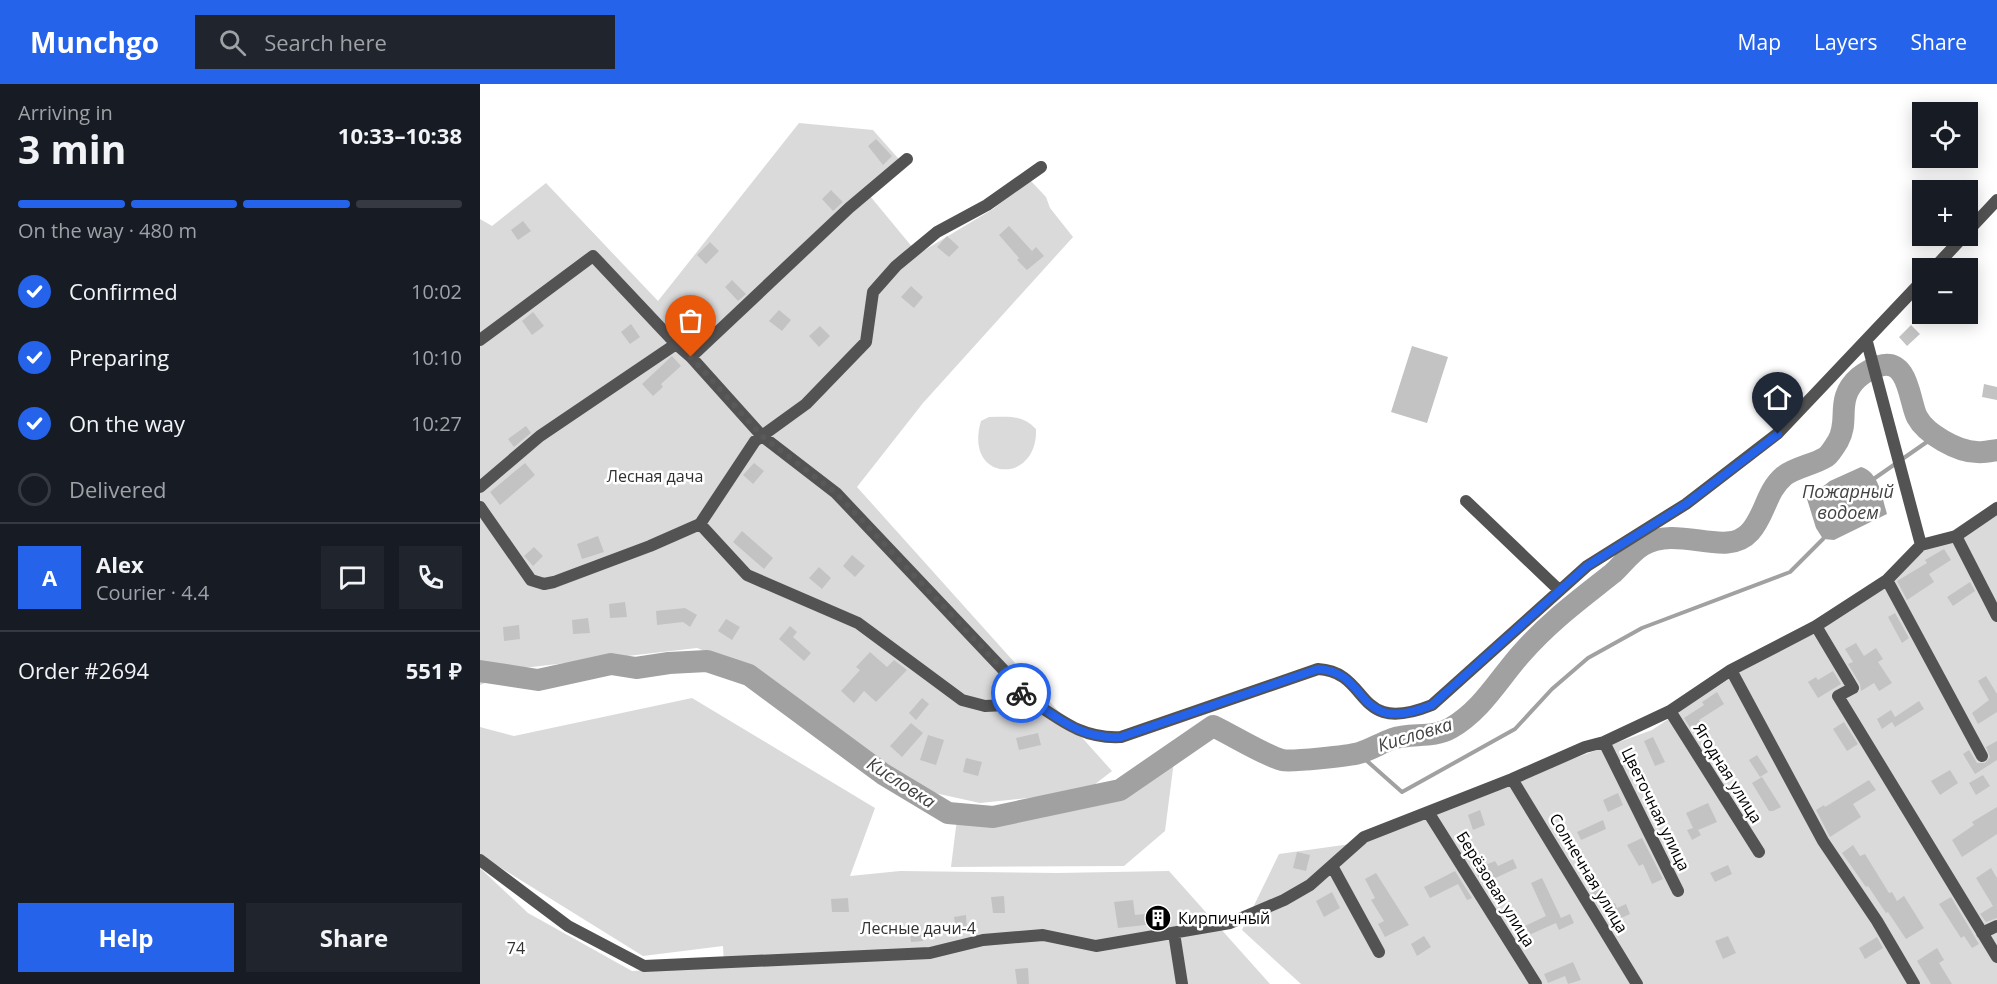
<!DOCTYPE html>
<meta charset="utf-8">
<style>
:root{--surface:#171b24;--page:#20242c;--text:#f1f3f6;--muted:#9ea1a6;--line:#363941;--accent:#2563eb}
body{margin:0;font-family:"Open Sans",sans-serif;background:var(--page);color:var(--text);height:100vh;display:flex;flex-direction:column;font-size:22px;white-space:nowrap}
*{box-sizing:border-box;margin:0}
p{font-size:20px;color:var(--muted)}
.icon{flex:none;width:33px;height:33px;fill:none;stroke:currentColor;stroke-width:2;stroke-linecap:round;stroke-linejoin:round}
.map{position:relative;flex:1;overflow:hidden}
.details{display:flex;flex-direction:column;background:var(--surface);width:480px}
.details>*{flex:none}
.tools{position:absolute;left:1432px;top:18px;display:grid;gap:12px}
.tools a{display:grid;place-items:center;width:66px;height:66px;border-radius:0px;background:var(--surface);box-shadow:0 3px 15px #0003;font-size:30px}
.pin{position:absolute;display:grid;place-items:center;width:51px;height:51px;color:#fff;margin:-62px -26px;border-radius:50% 50% 50% 0;rotate:-45deg;box-shadow:0 0 6px #0007}
.pin .icon{rotate:45deg}
.courier{position:absolute;display:grid;place-items:center;width:60px;height:60px;margin:-30px;border:4px solid #2563eb;border-radius:50%;background:#fff;color:#222;box-shadow:0 2px 8px #0007}
.summary em{font-style:normal;font-weight:700}
.summary div{display:flex;flex-direction:column-reverse}
.summary{display:flex;align-items:center;justify-content:space-between;height:102px;padding:0 18px}
h1{font-size:39px;font-weight:700;line-height:45px}
.bar{display:grid;grid-template-columns:repeat(4,1fr);gap:9px 6px;align-content:center;height:72px;padding:0 18px}
.bar i{height:8px;border-radius:4px;background:var(--line)}
.bar .current{background:var(--accent)}
.bar p{grid-column:span 4}
.line{display:flex;align-items:center;gap:15px;padding:0 18px;border-top:2px solid var(--line)}
.line div{flex:1}
.round{display:grid;place-items:center;flex:none;width:63px;height:63px;border-radius:0px;background:var(--page)}
ol{padding:0 18px;list-style:none}
li{display:flex;align-items:center;gap:18px;height:66px}
li p{margin-inline-start:auto}
li .icon{padding:6px;border-radius:50%;background:var(--accent);color:#fff;stroke-width:4}
li:last-child{color:var(--muted)}
li i{width:33px;height:33px;border:3px solid var(--line);border-radius:50%}
.primary-button{display:flex;gap:12px;margin-top:auto;padding:12px 18px}
.primary-button a{flex:1;height:69px;border-radius:0px;background:var(--accent);color:#fff;font-size:24px;font-weight:700;line-height:69px;text-align:center}
.primary-button a+a{background:var(--page);color:var(--text)}
header{display:flex;align-items:center;gap:36px;box-sizing:border-box;height:84px;padding:0 30px;background:var(--accent);color:#fff}
header strong{font-size:28px}
nav{display:flex;gap:33px;margin-inline-start:auto;font-size:21px}
.search{width:420px;height:54px;background:var(--page);display:flex;align-items:center;gap:15px;box-sizing:border-box;padding:0 21px;border-radius:0px;color:var(--muted);font-size:22px}
main{display:flex;flex:1;min-height:0}
.map>svg:first-child{display:block}
</style>
<header>
<strong>Munchgo</strong>
<div class="search"><svg class="icon" aria-label="search" viewBox="0 0 24 24"><circle cx="10" cy="10" r="6"/><path d="M15 15l6 6"/></svg>Search here</div>
<nav><a>Map</a><a>Layers</a><a>Share</a></nav>
</header>
<main>
<section class="details">
<div class="summary"><div><h1>3 min</h1><p>Arriving in</p></div><em>10:33–10:38</em></div>
<div class="bar"><i class="current"></i><i class="current"></i><i class="current"></i><i></i><p>On the way · 480 m</p></div>
<ol>
<li><svg class="icon" aria-label="check" viewBox="0 0 24 24"><path d="M5 12l5 5 9-10"/></svg>Confirmed<p>10:02</p></li>
<li><svg class="icon" aria-label="check" viewBox="0 0 24 24"><path d="M5 12l5 5 9-10"/></svg>Preparing<p>10:10</p></li>
<li><svg class="icon" aria-label="check" viewBox="0 0 24 24"><path d="M5 12l5 5 9-10"/></svg>On the way<p>10:27</p></li>
<li><i></i>Delivered</li>
</ol>
<div class="line" style="height:108px"><b class="round" style="background:var(--accent);color:#fff">A</b><div><b>Alex</b><p>Courier · 4.4</p></div><a class="round"><svg class="icon" aria-label="chat" viewBox="0 0 24 24"><path d="M4 5h16v11H9l-5 4z"/></svg></a><a class="round"><svg class="icon" aria-label="phone" viewBox="0 0 24 24"><path d="M5 4h4l2 5-3 2q2 4 5 5l2-3 5 2v4C11 20 4 13 5 4z"/></svg></a></div>
<div class="line" style="height:78px"><div>Order #2694</div><b>551 ₽</b></div>
<div class="primary-button"><a>Help</a><a>Share</a></div>
</section>
<div class="map">
<svg width="1517" height="900" viewBox="0 0 1517 900">
<rect width="100%" height="100%" fill="#fff"/>
<path fill="#dadada" d="M319,39L393,46L424,81L390,112L438,170L513,125L550,96L566,113L570,124L593,153L443,319L377,403L632,687L605,708L500,719L432,704L390,668L283,590L217,564L43,584L0,601V135L12,142L66,99L178,217Z
M509,333C528,333 542,330 556,345C558,402 483,398 501,337Z
M1517,417V900H821L762,846L799,770L885,758L1084,678L1172,646Z
M212,614L395,724L370,792L420,787L577,789L689,787L790,900H0V784L48,829L152,887L244,882L243,862L163,872L0,771V643L34,652Z
M694,677L685,747L644,782L471,783L477,735L509,738L591,722Z"/>
<path fill="#a1a1a1" d="M1381,383C1399,388 1402,413 1407,430L1354,456L1343,455L1336,444L1327,415L1350,397Z"/>
<g fill="none" stroke-linecap="round" stroke-linejoin="round">
<path stroke="#a1a1a1" stroke-width="4" d="M1395,394L1454,353
M878,669L922,708L1035,645L1072,605L1108,574L1162,544L1310,488L1343,455"/>
<path stroke="#a1a1a1" stroke-width="22" d="M0,587L58,596L131,580L156,584L189,579L227,577L269,591L403,690L468,729L513,733L640,706L733,642C752,651 784,671 802,676C811,678 869,672 879,669C890,666 901,659 912,655C931,648 952,655 971,644C1002,626 1018,596 1041,570C1070,537 1099,516 1133,489C1143,480 1151,468 1163,461C1199,440 1246,475 1270,448C1285,432 1286,407 1304,392C1316,383 1333,381 1346,373C1350,370 1355,362 1358,357C1367,341 1361,327 1366,312C1371,297 1385,287 1399,282C1429,273 1429,317 1437,333C1446,350 1478,368 1497,368C1503,369 1511,367 1517,366"/>
</g>
<path fill="#c3c3c3" d="M396,55L412,72L403,81L388,62Z
M351,106L363,118L353,127L342,115Z
M43,137L51,147L38,156L31,146Z
M529,142L552,167L556,163L564,172L547,186L537,176L539,174L519,151Z
M467,152L479,163L469,173L457,163Z
M230,158L239,167L226,180L217,171Z
M252,196L266,210L258,217L245,203Z
M431,202L443,213L434,224L421,213Z
M299,226L311,236L302,247L289,237Z
M53,228L64,242L52,251L42,237Z
M151,240L160,253L150,260L141,248Z
M1431,241L1440,250L1427,262L1419,253Z
M340,242L350,252L339,263L329,252Z
M932,262L968,273L947,339L911,328Z
M192,272L201,282L181,300L183,303L173,312L162,300Z
M1504,300L1517,303V316L1502,313Z
M46,342L51,349L34,363L28,355Z
M45,379L55,391L20,421L10,408Z
M274,379L284,387L273,400L263,391Z
M262,447L293,474L284,485L253,458Z
M118,452L124,468L102,475L97,460Z
M54,463L63,472L53,482L44,472Z
M1464,465L1471,476L1449,490L1454,498L1427,516L1417,497L1447,479L1445,476Z
M372,471L385,482L375,493L363,482Z
M339,483L351,494L342,505L329,494Z
M1490,498L1495,507L1473,522L1467,513Z
M145,518L147,533L130,534L129,520Z
M205,524L217,531L210,543L203,538L177,541L176,527Z
M1415,529L1429,554L1422,559L1408,533Z
M108,534L110,549L93,550L92,536Z
M246,535L260,543L252,556L238,547Z
M39,541L40,555L24,557L23,543Z
M310,542L317,548L313,553L331,569L324,577L299,555Z
M1376,559L1384,572L1396,564L1403,575L1398,578L1412,599L1399,607L1394,599L1381,607L1380,600L1368,580L1373,578L1365,565Z
M390,568L407,583L414,576L427,586L396,618L384,607L374,619L361,607L380,586L376,583Z
M1353,587L1361,600L1338,614L1328,598L1336,593L1338,596Z
M1506,592L1517,610V628L1498,640L1492,629L1509,616L1498,597Z
M1237,608L1244,620L1219,636L1221,639L1211,645L1204,634L1224,621L1222,618Z
M442,614L449,620L436,636L429,629Z
M1439,617L1444,625L1415,643L1412,638L1402,645L1397,635L1411,626L1415,633Z
M1364,638L1378,660L1367,667L1353,645Z
M431,639L443,649L422,673L410,662Z
M558,649L561,661L539,666L536,654Z
M448,651L464,656L456,681L440,676Z
M1173,653L1185,678L1175,682L1164,657Z
M1517,657V676L1495,690L1483,670L1489,666L1497,679H1505L1510,673L1506,663Z
M1277,671L1288,688L1280,693L1269,676Z
M486,674L502,678L498,692L483,688Z
M1470,686L1478,699L1460,711L1451,697Z
M1503,691L1510,702L1496,711L1489,699Z
M1282,693L1301,723L1293,727H1289L1272,699Z
M1389,696L1396,706L1373,720L1381,733L1350,753L1336,726L1344,721L1345,723Z
M1138,709L1143,721L1128,728L1123,716Z
M1228,719L1237,738L1218,746L1221,751L1212,756L1207,746L1213,744L1206,729Z
M1517,723V750L1482,773L1472,756L1494,741L1492,738Z
M1000,726L1005,741L993,746L988,731Z
M1123,736L1126,745L1101,756L1097,748Z
M1162,754L1183,795L1172,800L1163,780L1159,782L1147,761Z
M1373,761L1380,772L1385,770L1409,809L1412,808L1417,817L1424,812L1444,844L1426,855L1408,828L1406,829L1388,802L1386,803L1362,769Z
M817,768L830,771L826,787L813,784Z
M1033,775L1037,784L1009,797L1012,805L1008,807L994,786L1015,777L1018,782Z
M1248,781L1252,790L1235,798L1230,789Z
M1511,784L1517,794V834L1506,838L1500,830L1513,822L1496,794Z
M975,787L992,814L987,816L978,800L950,814L944,803Z
M896,789L929,841L905,853L898,840L904,837L891,816L895,814L885,795Z
M1114,789L1123,808L1113,813L1104,793Z
M1062,794L1081,834L1090,830L1094,839L1079,846L1076,839L1038,856L1031,842L1041,838L1043,843L1066,832L1051,799Z
M852,808L860,824L844,833L836,817Z
M524,812L525,829H513L511,813Z
M1471,813L1499,860L1492,864L1484,852L1481,854L1459,820Z
M368,814L369,828H352L351,815Z
M653,816L655,831L684,828L683,839L638,844L634,818Z
M1135,819L1137,824L1146,820L1150,830L1132,838L1125,823Z
M486,831L487,848H476L474,833Z
M441,841L443,857L431,858L429,842Z
M944,852L951,863L937,872L931,860Z
M1248,852L1256,869L1243,875L1235,857Z
M1397,853L1403,864L1385,875L1379,864Z
M1457,864L1464,876L1459,879L1472,900H1451L1437,877Z
M1093,878L1101,896L1088,900L1085,892L1068,899L1064,890Z
M548,884L549,900H537L535,885Z"/>
<g fill="none" stroke-linecap="round" stroke-linejoin="round">
<path stroke="#535353" stroke-width="12" d="M561,83L507,121L457,148L416,182L393,208L386,258L326,320L275,357L220,440L267,491L378,539L482,616L505,622L526,621L544,615L552,617C582,637 603,655 641,653L838,585C892,588 873,653 952,621L1107,482L1206,420L1297,350L1443,196
M1488,147L1517,116
M1454,184L1484,152
M0,256L113,172L196,260L211,273L282,352L356,409L534,597L544,615
M1387,258L1441,461
M211,273L369,124L427,75
M0,403L60,352L196,260
M986,417L1079,506
M0,423L51,496L64,500L74,498L170,462L220,440
M1476,452L1517,532
M1407,496L1502,672
M1336,542L1373,604L1358,612L1517,873
M1251,586L1343,757L1397,837L1434,900
M1190,627L1279,768
M1124,658L1198,807
M1032,695L1157,900
M948,728L1056,900
M0,776L88,842L164,882L450,869L503,856L563,851L616,862L750,839L804,816L830,801L884,753L1032,695L1105,663L1124,658L1190,627L1251,586L1336,542L1407,496L1441,461L1476,452L1517,424
M852,782L899,868
M694,849L702,900
M1502,849L1517,842"/>
</g>
<g fill="none" stroke-linecap="round" stroke-linejoin="round">
<path stroke="#595959" stroke-width="6" stroke-dasharray="0 10.8" d="M211,273L282,352L356,409L534,597L541,609"/>
<path stroke="#2563eb" stroke-width="8" d="M541,609L544,615L552,617C582,637 602,655 641,653L838,585C892,588 873,653 952,621L1107,482L1206,420L1298,350"/>
</g>
<defs>
<symbol id="building-disc" viewBox="-11 -11 22 22"><circle r="9.5" fill="#000" stroke="#fff"/><path d="M-4-6H4V6H1V3H-1V6H-4ZM-2.5-4.3h1.7v1.8h-1.7ZM.8-4.3h1.7v1.8H.8ZM-2.5-1h1.7V.8h-1.7ZM.8-1h1.7V.8H.8Z" fill="#fff"/></symbol>
</defs>
<g fill-rule="evenodd">
<use href="#building-disc" x="663" y="819" width="30" height="30"/>
</g>
<g text-anchor="middle" stroke-width="5" stroke-linejoin="round" paint-order="stroke">
<g font-size="16" fill="#313131" stroke="#fff">
<text x="175" y="398">Лесная дача</text>
<text x="438" y="850">Лесные дачи-4</text>
<text x="36" y="870">74</text>
</g>
<g font-size="16" fill="#000" stroke="#fff">
<text transform="translate(1248 689) rotate(58)" y="6">Ягодная улица</text>
<text transform="translate(1176 725) rotate(64)" y="6">Цветочная улица</text>
<text transform="translate(1109 789) rotate(59)" y="6">Солнечная улица</text>
<text transform="translate(1016 805) rotate(58)" y="6">Берёзовая улица</text>
</g>
<g font-size="16" fill="#000" stroke="#fff" text-anchor="start">
<text x="698" y="840">Кирпичный</text>
</g>
<g font-size="18" font-style="italic" fill="#424242" stroke="#fff">
<text x="1368" y="414">Пожарный<tspan x="1368" dy="21">водоем</tspan></text>
<text transform="translate(935 651) rotate(-17)" y="6">Кисловка</text>
<text transform="translate(421 699) rotate(33)" y="6">Кисловка</text>
</g>
</g>
</svg>
<div class="tools">
<a><svg class="icon" aria-label="locate" viewBox="0 0 24 24"><circle cx="12" cy="12" r="6"/><path d="M12 2v4M12 18v4M2 12h4M18 12h4"/></svg></a>
<a>+</a>
<a>−</a>
</div>
<div class="pin" style="left:211px;top:273px;background:#ea580c"><svg class="icon" aria-label="bag" viewBox="0 0 24 24"><path d="M5 8h14l-1 12H6zM9 8a3 3 0 0 1 6 0"/></svg></div>
<div class="pin" style="left:1298px;top:350px;background:#1f2937"><svg class="icon" aria-label="home" viewBox="0 0 24 24"><path d="M3 11l9-7 9 7M6 9v11h12V9"/></svg></div>
<div class="courier" style="left:541px;top:609px"><svg class="icon" aria-label="bike" viewBox="0 0 24 24"><circle cx="6" cy="16" r="4"/><circle cx="18" cy="16" r="4"/><path d="M6 16l4-8h5l3 8M10 8l3 8H6M13 5h3"/></svg></div>
</div>
</main>
